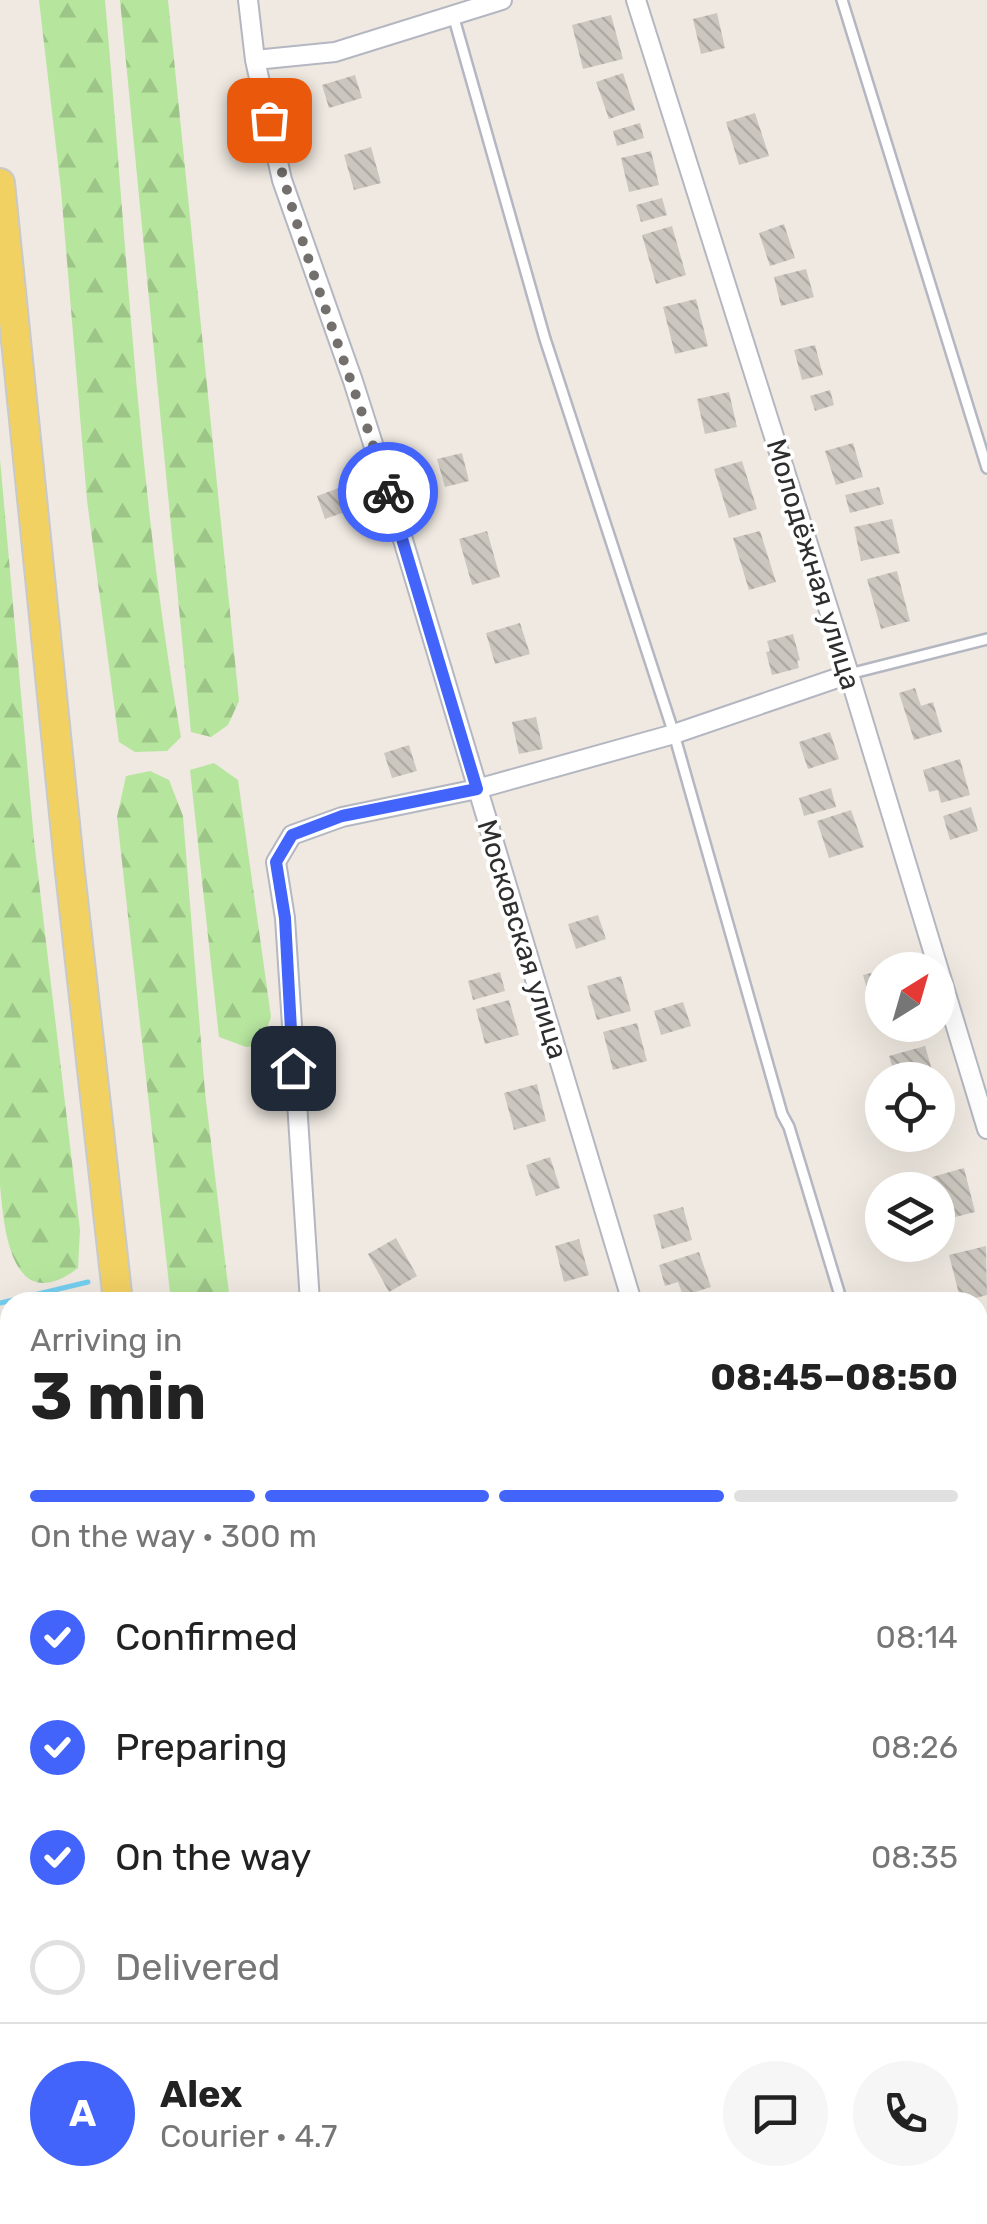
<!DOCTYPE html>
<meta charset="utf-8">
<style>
:root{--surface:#fff;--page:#f6f6f6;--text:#222;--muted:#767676;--line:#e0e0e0;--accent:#4264fb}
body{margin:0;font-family:Rubik,sans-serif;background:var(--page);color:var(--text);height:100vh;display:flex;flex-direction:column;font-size:38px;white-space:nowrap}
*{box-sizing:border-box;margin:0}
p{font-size:32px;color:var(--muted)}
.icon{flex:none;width:55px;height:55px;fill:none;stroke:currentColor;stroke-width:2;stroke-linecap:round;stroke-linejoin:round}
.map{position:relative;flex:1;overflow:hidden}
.sheet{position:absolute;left:0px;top:1292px;width:988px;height:932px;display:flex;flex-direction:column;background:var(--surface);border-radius:30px 30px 0 0;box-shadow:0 10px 40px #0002}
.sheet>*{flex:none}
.needle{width:65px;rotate:37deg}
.controls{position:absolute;left:865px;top:952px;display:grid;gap:20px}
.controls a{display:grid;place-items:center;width:90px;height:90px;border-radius:50%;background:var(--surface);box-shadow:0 10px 40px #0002;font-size:50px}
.pin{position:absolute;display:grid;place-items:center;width:85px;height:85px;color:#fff;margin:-42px;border-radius:20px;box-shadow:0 5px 15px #0006}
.courier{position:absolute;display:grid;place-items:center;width:100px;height:100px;margin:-50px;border:8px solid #4264fb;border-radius:50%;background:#fff;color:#222;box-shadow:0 2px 12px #0007}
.headline em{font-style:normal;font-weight:700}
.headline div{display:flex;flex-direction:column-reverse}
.headline{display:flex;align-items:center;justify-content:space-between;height:170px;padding:0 30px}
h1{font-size:65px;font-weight:700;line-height:75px}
.bar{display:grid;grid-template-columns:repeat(4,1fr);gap:15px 10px;align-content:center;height:120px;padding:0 30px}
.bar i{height:12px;border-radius:8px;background:var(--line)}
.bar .selected{background:var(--accent)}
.bar p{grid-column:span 4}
.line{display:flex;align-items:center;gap:25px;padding:0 30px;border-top:2px solid var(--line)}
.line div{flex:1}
.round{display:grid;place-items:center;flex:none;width:105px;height:105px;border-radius:52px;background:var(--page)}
ol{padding:0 30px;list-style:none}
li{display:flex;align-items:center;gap:30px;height:110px}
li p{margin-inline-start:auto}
li .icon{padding:10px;border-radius:50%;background:var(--accent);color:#fff;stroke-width:4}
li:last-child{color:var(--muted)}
li i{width:55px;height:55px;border:5px solid var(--line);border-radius:50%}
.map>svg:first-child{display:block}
</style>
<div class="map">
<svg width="987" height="2224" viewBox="0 0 987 2224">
<defs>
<pattern id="forest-firs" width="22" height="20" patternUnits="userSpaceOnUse" patternTransform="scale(2.5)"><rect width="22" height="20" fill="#b6e59e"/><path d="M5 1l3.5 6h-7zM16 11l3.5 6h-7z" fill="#9dc588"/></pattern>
<pattern id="building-back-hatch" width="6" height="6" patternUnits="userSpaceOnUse" patternTransform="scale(2.5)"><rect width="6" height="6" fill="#cbc7bf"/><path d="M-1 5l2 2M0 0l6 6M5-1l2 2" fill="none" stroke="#afaba4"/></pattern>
</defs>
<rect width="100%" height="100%" fill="#efe9e1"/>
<path fill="url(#forest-firs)" d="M39,0H105C127,246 138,493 181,737L167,751L135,752L119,742L87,500L61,190Z
M120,0H168L239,701L228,725L211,737L191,732Z
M0,459L34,840L80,1230L78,1268C12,1318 4,1231 0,1185Z
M214,763L238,780L271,1017L261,1045L246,1047L219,1037L190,770Z
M150,771L169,780L183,816L205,1092L230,1302H171L117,817L126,776Z
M0,1372L10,1449V1921L0,1827Z
M38,2215H95L97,2224H39Z
M123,2215H180L181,2224H124Z
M258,2215H318L322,2224H258Z"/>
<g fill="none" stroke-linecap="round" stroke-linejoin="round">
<path stroke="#75cff0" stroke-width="5" d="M0,1303L88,1282"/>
</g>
<path fill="url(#building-back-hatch)" d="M717,13L725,48L701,54L693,19Z
M611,15L623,59L583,69L572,25Z
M623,73L635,110L609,119L596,82Z
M355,75L362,98L329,108L322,85Z
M755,113L769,156L739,165L726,122Z
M640,123L644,138L617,146L613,131Z
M371,147L381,183L354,190L344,155Z
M651,151L659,185L629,192L621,158Z
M662,198L667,215L641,222L636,205Z
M784,224L795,258L770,266L759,233Z
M672,226L686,275L656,284L642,235Z
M806,269L814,297L781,306L774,277Z
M696,299L708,346L675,354L663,307Z
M815,345L823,375L802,380L794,350Z
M830,390L834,405L815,411L810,396Z
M729,392L737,427L705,434L697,399Z
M853,443L863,477L836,485L825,451Z
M462,453L469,481L445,487L437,459Z
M742,461L757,509L729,518L714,469Z
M347,485L356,508L325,519L317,496Z
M879,487L884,504L850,513L845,495Z
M892,519L900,553L861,561L854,527Z
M487,531L500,577L472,585L459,539Z
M760,531L776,582L749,590L733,538Z
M897,571L910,621L881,629L867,579Z
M520,623L530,654L495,664L486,633Z
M793,634L800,660L797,661L799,668L772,675L766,652L770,651L767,641Z
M915,688L921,706L933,702L942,732L914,740L899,693Z
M536,717L543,749L519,754L512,722Z
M830,732L839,759L808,769L799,742Z
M409,745L417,771L392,778L384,753Z
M960,759L970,795L941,803L938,790L929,792L923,770Z
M831,788L836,807L804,816L799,798Z
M971,807L978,831L950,840L943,816Z
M851,810L864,847L829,858L817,821Z
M598,915L606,939L576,949L568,924Z
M882,970V1013L875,1015L863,975Z
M500,972L505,991L473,1000L468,981Z
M621,976L631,1011L597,1020L587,986Z
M509,1000L519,1035L485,1044L476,1009Z
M683,1002L691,1026L661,1035L654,1011Z
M637,1023L647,1061L613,1070L603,1032Z
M925,1046L935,1080H896L889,1056Z
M537,1084L546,1121L514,1130L504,1093Z
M938,1100L946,1126L938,1129Z
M550,1157L560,1188L536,1196L526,1165Z
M964,1168L975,1212L943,1220L932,1177Z
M683,1207L692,1240L662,1249L653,1215Z
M396,1238L417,1276L389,1292L368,1254Z
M579,1239L589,1275L564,1282L555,1246Z
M986,1246L987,1295L961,1302L949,1255Z
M699,1252L711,1287L683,1296L678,1282L665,1286L659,1265Z
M648,2215H679L681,2224H650Z"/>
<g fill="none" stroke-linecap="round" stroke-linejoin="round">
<defs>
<path id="service" d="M842,0L987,468
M453,15L545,339L674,734L782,1114L789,1127L842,1302
M849,674L987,639"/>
<path id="minor" d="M248,0L255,60L282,180L353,381L394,510L632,1302
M636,0L849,674L987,1129
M255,60L335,52L502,0
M310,1302L285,918L276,862L292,835L342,817L477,789L674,734L849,674
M978,1509L987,1506
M978,2183L987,2182
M414,2224L415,2215"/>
<path id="primary" d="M0,183L69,863L118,1302
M207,2215L208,2224"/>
</defs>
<use href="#service" stroke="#b4b7c1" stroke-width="14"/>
<use href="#minor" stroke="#b4b7c1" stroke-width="22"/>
<use href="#primary" stroke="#c9c9c9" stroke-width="32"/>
<use href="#service" stroke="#fff" stroke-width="9"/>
<use href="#minor" stroke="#fff" stroke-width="18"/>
<use href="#primary" stroke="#f2d163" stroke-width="28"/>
</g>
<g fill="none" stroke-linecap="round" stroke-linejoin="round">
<path stroke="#726f6d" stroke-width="10" stroke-dasharray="0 18" d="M269,120C297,246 350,368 388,492"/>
<path stroke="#4264fb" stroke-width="12" d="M293,1068L285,918L276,862L292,835L342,816L477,789L388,492"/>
</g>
<g text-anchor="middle" stroke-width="8" stroke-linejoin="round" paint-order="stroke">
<g font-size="28" fill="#2e2e2e" stroke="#fff">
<text transform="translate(814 564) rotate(73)" y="10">Молодёжная улица</text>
<text transform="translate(523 939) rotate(73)" y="10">Московская улица</text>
</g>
</g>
</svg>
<div class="controls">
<a><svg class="needle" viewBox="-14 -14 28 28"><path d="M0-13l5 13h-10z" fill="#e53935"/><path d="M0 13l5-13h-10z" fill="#767676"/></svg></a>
<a><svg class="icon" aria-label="locate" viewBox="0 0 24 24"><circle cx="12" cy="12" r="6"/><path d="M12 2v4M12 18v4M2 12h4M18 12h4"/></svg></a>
<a><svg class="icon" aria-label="layers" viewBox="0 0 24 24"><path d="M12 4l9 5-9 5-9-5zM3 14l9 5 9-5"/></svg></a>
</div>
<div class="pin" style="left:269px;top:120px;background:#ea580c"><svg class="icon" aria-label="bag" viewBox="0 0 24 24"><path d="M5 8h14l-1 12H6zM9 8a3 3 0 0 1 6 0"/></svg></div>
<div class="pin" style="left:293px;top:1068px;background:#1f2937"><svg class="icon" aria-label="home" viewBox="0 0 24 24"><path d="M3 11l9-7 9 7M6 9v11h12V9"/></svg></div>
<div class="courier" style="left:388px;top:492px"><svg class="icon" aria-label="bike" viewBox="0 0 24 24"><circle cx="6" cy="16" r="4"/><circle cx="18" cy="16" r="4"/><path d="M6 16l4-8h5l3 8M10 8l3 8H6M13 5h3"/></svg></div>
<section class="sheet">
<div class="headline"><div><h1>3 min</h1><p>Arriving in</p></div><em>08:45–08:50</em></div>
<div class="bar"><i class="selected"></i><i class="selected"></i><i class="selected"></i><i></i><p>On the way · 300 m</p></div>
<ol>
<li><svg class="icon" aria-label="check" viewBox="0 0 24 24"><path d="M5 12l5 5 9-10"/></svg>Confirmed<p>08:14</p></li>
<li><svg class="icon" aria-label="check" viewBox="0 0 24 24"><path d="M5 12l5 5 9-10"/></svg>Preparing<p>08:26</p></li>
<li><svg class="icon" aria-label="check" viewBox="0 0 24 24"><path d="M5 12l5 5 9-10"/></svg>On the way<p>08:35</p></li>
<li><i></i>Delivered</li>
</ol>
<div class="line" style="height:180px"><b class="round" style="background:var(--accent);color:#fff">A</b><div><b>Alex</b><p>Courier · 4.7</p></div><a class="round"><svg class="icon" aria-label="chat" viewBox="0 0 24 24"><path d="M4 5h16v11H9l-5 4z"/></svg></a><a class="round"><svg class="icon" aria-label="phone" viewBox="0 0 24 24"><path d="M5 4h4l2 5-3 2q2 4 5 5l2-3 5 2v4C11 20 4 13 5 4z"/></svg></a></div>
</section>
</div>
